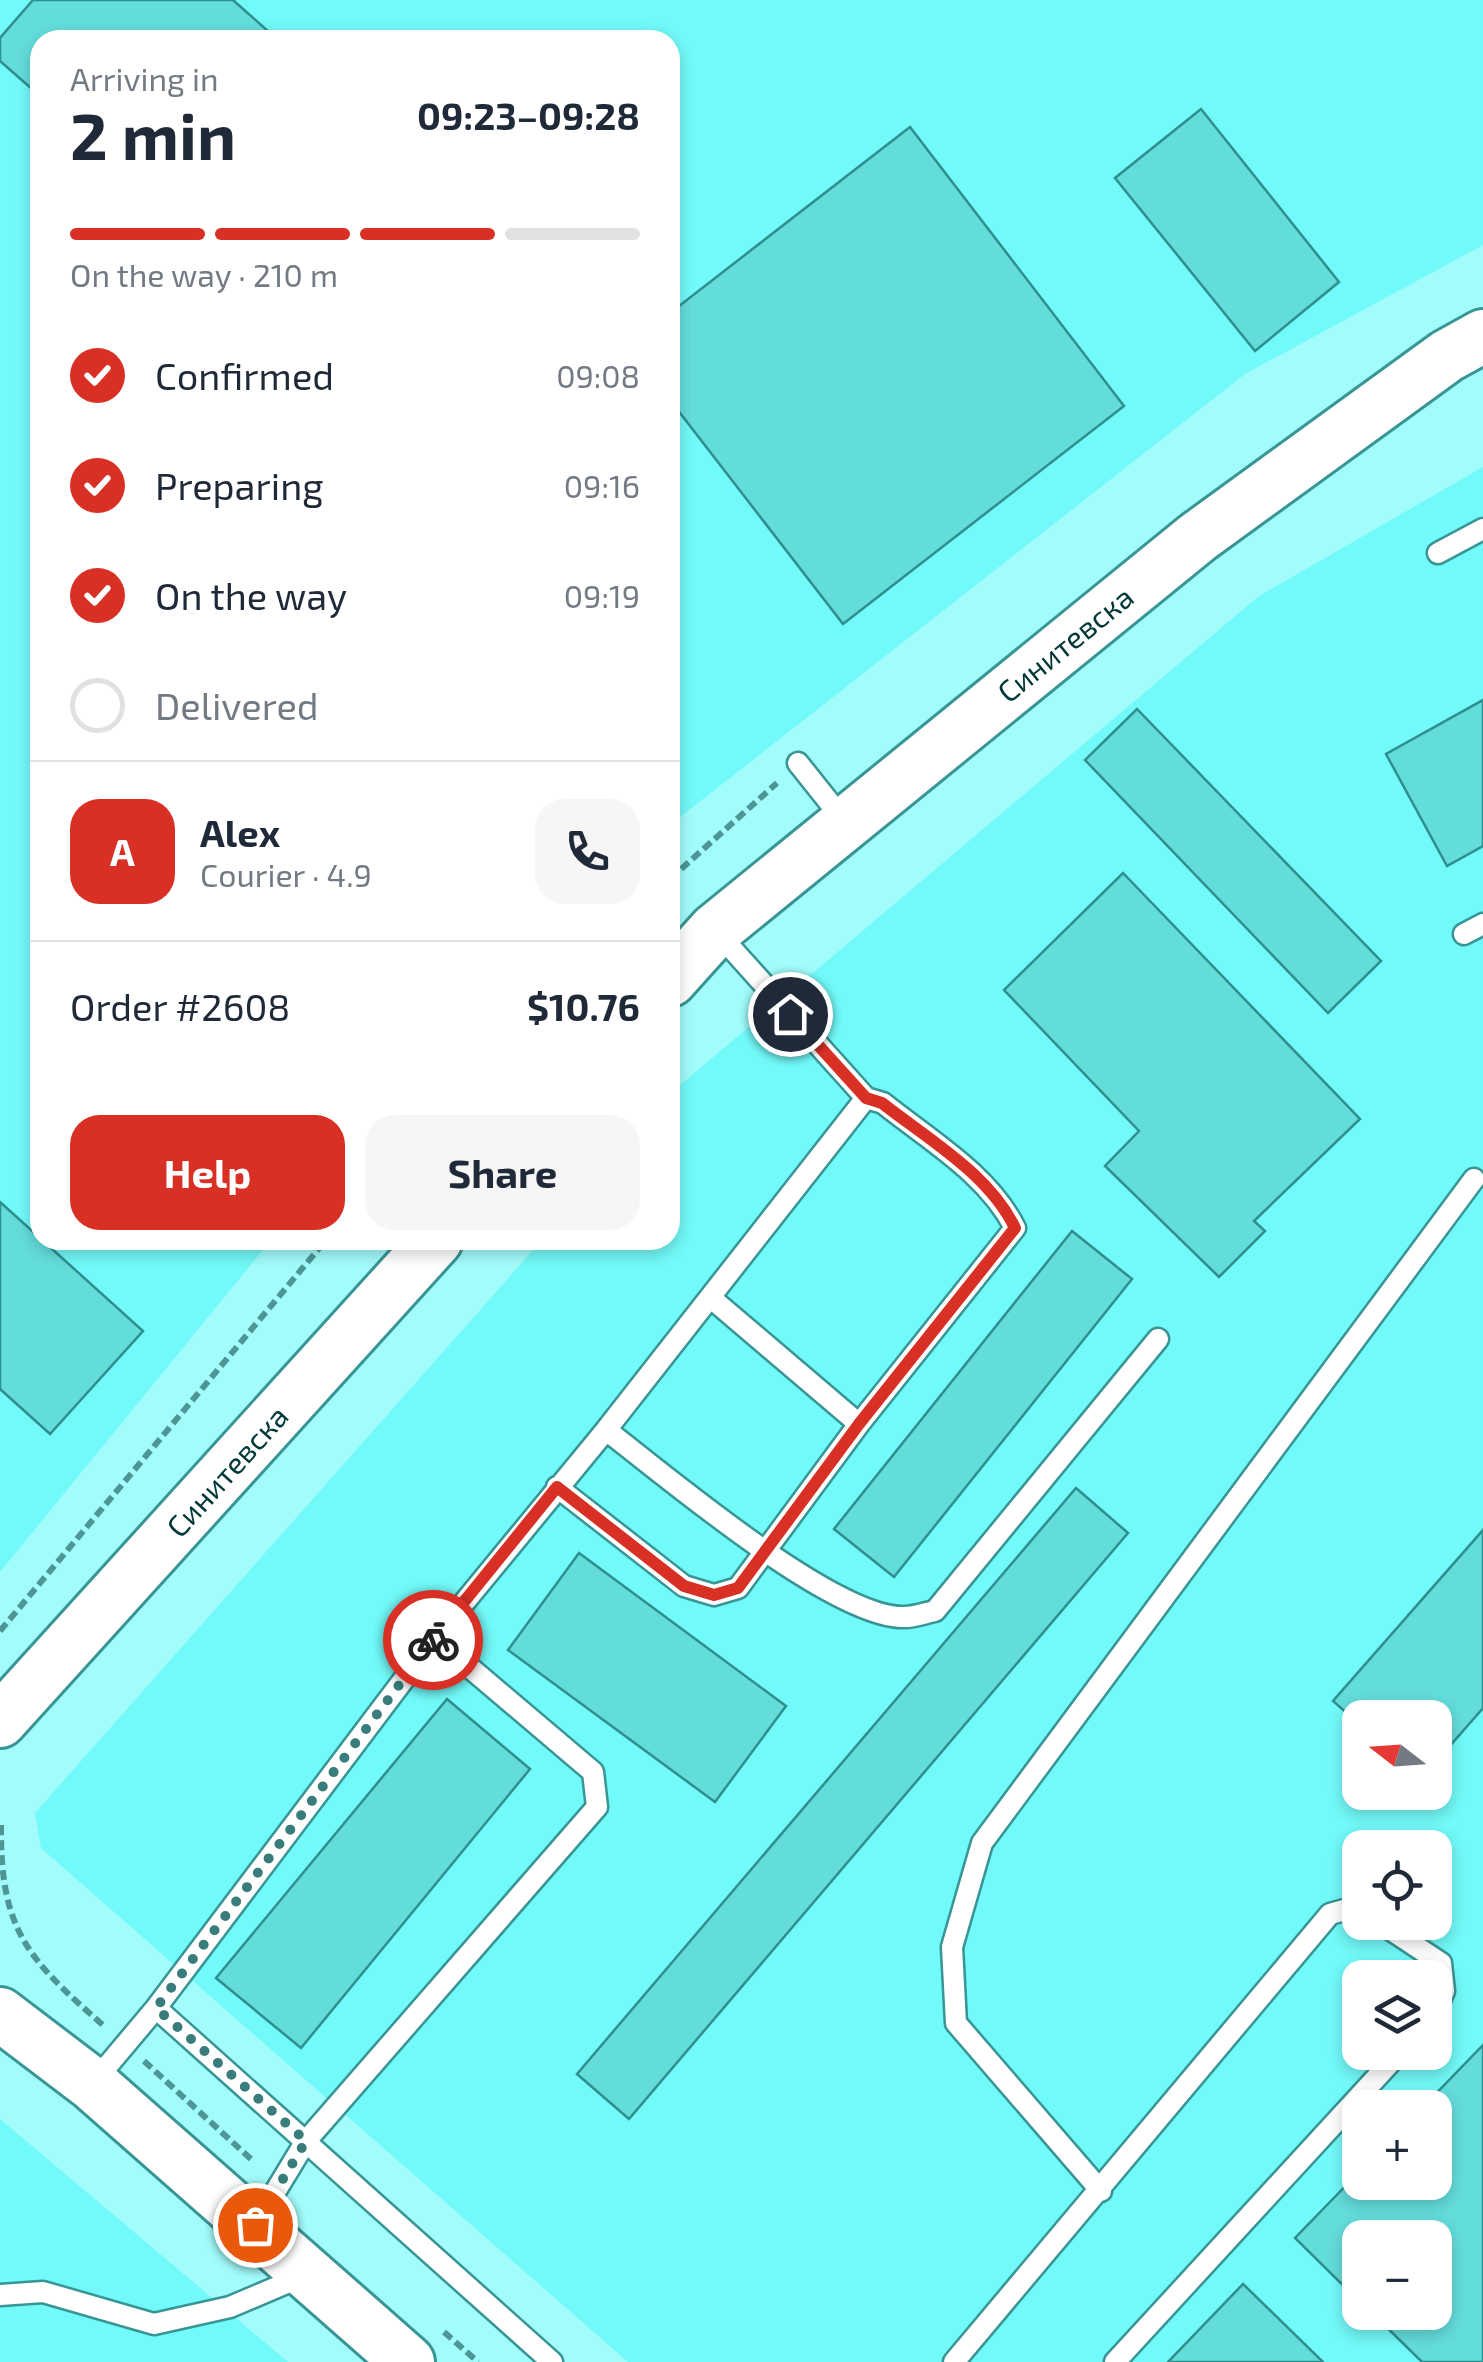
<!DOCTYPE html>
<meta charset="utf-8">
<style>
:root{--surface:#fff;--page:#f6f6f7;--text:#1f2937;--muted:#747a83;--line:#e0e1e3;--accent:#d93025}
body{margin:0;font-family:"Exo 2",sans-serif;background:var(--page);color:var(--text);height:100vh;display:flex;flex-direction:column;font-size:38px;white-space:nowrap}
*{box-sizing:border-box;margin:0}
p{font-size:32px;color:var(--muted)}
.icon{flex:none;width:55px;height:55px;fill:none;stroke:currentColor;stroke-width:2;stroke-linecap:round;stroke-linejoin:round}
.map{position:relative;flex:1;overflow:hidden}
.panel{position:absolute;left:30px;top:30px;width:650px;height:1220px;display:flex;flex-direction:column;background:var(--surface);border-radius:30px;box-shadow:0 5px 15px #0003}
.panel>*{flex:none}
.needle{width:65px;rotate:287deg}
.tools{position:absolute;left:1342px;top:1700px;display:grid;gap:20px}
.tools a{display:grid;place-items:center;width:110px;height:110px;border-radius:20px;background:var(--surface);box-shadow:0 5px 15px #0003;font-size:50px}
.pin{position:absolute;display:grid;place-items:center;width:85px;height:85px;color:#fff;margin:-42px;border:5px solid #fff;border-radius:50%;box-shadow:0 2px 10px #0007}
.courier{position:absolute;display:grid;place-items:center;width:100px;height:100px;margin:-50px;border:8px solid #d93025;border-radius:50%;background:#fff;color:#222;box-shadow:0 2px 12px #0007}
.summary em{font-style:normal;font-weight:700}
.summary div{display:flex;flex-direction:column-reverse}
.summary{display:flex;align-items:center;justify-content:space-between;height:170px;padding:0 40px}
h1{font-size:65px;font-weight:700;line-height:75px}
.bar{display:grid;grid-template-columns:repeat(4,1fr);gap:15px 10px;align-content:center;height:120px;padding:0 40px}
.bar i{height:12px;border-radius:8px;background:var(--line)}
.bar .selected{background:var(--accent)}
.bar p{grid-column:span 4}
.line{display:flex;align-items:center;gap:25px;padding:0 40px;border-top:2px solid var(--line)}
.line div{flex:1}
.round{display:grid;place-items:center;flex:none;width:105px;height:105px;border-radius:30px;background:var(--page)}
ol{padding:0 40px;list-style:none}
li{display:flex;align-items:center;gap:30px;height:110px}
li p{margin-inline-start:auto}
li .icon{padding:10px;border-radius:50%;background:var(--accent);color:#fff;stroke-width:4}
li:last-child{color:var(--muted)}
li i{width:55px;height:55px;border:5px solid var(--line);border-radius:50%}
.action{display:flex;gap:20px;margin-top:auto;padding:20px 40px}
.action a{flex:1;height:115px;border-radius:30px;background:var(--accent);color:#fff;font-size:40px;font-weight:700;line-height:115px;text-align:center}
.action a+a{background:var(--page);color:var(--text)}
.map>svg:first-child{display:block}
</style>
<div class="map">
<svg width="1483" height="2362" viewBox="0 0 1483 2362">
<rect width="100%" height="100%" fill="#a1fcfb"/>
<path fill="#72f9f9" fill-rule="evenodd" d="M0,0H1483V245L1245,374L670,825V40H40V1240H271L0,1572Z
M1483,467V2362H628L41,1848L35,1813L542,1240H670V1096L679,1086L1259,596ZM1360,1718H1435V1792H1360ZM1360,1848H1435V1922H1360ZM1360,1978H1435V2052H1360ZM1360,2108H1435V2182H1360ZM1360,2238H1435V2312H1360Z
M0,2119L288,2362H0Z"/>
<path fill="#63dddc" stroke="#2f8e8e" stroke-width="2.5" d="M33,0H233L278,40H40V96L0,61V38Z
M1201,109L1339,282L1255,351L1115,178Z
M910,127L1124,406L843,624L670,400V313Z
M1483,700V846L1447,866L1386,754Z
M1137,709L1381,961L1328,1013L1085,760Z
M1123,873L1360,1119L1254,1221L1265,1231L1219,1277L1105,1166L1139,1131L1004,990Z
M0,1202L143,1331L50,1434L0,1389Z
M1072,1231L1132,1279L894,1577L834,1529Z
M1076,1488L1128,1533L629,2119L577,2074Z
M1483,1530V1708L1435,1763V1718H1360V1725L1333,1701Z
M579,1553L786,1706L715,1802L508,1650Z
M447,1699L530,1769L301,2048L216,1978Z
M1483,2045V2362H1422L1371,2312H1435V2238H1360V2302L1295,2238L1360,2171V2182H1435V2108H1422Z
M1243,2284L1323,2362H1168Z"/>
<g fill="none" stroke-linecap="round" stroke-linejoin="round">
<defs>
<path id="service" d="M1438,553L1483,529
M798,763L845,822
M715,930L866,1098L883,1103C929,1140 988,1174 1015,1228L859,1424
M1464,934L1483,924
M606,1430C665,1475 835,1620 905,1617C914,1617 925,1613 935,1611L1158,1339
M557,1487L684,1586L714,1595L738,1588L859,1424L711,1298
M1379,1922L1441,1963L1444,1991L1435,2012
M156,2008L552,2362
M93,2083L156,2008L435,1638L606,1430L866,1098
M1101,2191L956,2023L952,1947L982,1843L1474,1179
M255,2225L306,2141L597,1807L593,1772L435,1638
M0,2295L43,2292L154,2324L230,2307L303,2276
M954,2362L1330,1914L1355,1907L1360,1910
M1115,2362L1400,2052"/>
<path id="tertiary" d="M670,980L715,930L1198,537L1447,356L1483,336
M0,1721L436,1240
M0,2014L92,2084L408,2362"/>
</defs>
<use href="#service" stroke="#389595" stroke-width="25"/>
<use href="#tertiary" stroke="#389595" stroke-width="58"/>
<path stroke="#4d9695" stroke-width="6" stroke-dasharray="10 5" stroke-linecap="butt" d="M670,879L777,783
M0,1631L326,1240
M1,1825C0,1931 28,1959 104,2026
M144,2061L252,2160
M444,2332L478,2362"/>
<use href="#service" stroke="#fff" stroke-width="20"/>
<use href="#tertiary" stroke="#fff" stroke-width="52"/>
</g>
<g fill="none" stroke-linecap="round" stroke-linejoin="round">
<path stroke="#387d7c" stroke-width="10" stroke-dasharray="0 18" d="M255,2225L306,2141L156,2008L433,1640"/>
<path stroke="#d93025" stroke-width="12" d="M433,1640L557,1487L684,1586L714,1595L738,1588L859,1424L1015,1228C989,1174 929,1140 882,1103L866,1098L790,1014"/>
</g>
<g text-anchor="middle" stroke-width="10" stroke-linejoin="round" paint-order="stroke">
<g font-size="30" fill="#003838" stroke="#fff">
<text transform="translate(1066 645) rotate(-39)" y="10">Синитевска</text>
<text transform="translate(228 1472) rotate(-48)" y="10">Синитевска</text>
</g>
</g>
</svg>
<div class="tools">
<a><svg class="needle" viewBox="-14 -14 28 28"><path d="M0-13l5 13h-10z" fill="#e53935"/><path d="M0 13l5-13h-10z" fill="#747a83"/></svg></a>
<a><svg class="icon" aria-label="locate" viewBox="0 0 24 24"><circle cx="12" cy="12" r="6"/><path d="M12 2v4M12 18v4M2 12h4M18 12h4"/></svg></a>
<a><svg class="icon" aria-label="layers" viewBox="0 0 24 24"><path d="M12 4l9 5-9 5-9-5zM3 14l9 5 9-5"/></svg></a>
<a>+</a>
<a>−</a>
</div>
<div class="pin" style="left:255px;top:2225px;background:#ea580c"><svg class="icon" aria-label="bag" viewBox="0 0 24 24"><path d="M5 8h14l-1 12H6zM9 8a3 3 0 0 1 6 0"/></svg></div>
<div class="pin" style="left:790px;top:1014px;background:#1f2937"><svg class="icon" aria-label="home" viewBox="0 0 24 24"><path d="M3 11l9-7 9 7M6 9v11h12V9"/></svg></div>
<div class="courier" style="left:433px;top:1640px"><svg class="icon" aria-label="bike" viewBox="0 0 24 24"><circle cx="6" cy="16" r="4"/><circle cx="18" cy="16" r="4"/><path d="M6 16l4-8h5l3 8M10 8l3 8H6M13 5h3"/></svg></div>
<section class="panel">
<div class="summary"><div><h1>2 min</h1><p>Arriving in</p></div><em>09:23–09:28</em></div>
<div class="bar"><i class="selected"></i><i class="selected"></i><i class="selected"></i><i></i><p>On the way · 210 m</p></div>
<ol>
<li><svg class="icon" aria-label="check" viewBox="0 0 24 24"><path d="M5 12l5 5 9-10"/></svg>Confirmed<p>09:08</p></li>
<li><svg class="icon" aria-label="check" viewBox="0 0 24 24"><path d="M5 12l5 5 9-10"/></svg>Preparing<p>09:16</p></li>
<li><svg class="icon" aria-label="check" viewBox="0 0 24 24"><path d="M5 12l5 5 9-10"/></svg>On the way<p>09:19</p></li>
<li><i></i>Delivered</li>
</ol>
<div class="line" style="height:180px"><b class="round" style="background:var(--accent);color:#fff">A</b><div><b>Alex</b><p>Courier · 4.9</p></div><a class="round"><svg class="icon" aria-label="phone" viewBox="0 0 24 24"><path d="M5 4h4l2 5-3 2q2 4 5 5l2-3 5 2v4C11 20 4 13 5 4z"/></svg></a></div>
<div class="line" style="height:130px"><div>Order #2608</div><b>$10.76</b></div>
<div class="action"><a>Help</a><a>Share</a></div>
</section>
</div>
